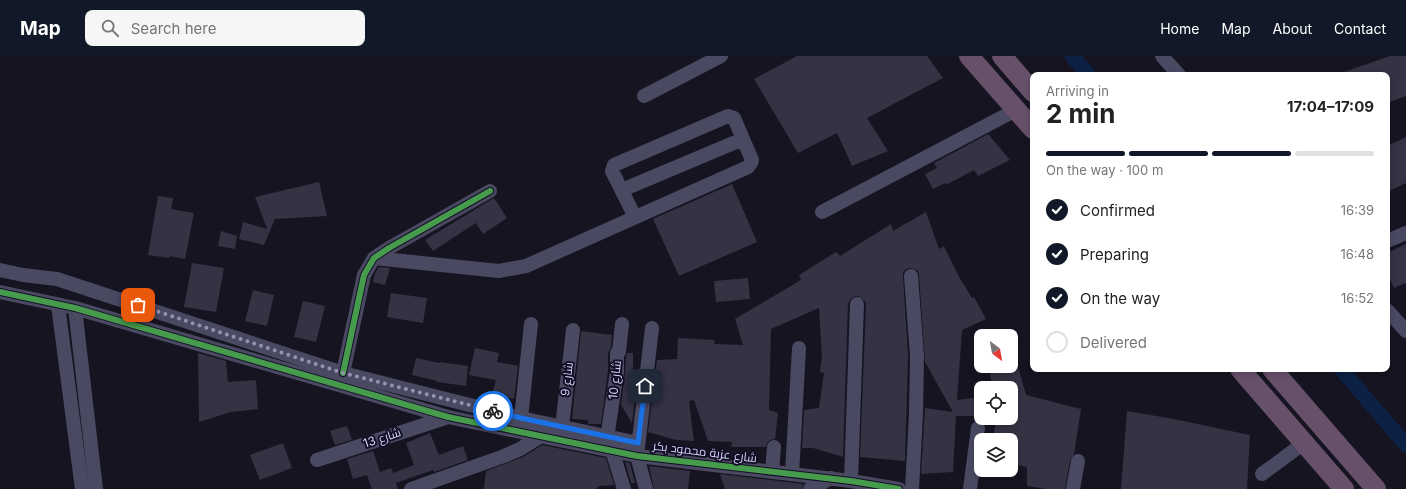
<!DOCTYPE html>
<meta charset="utf-8">
<style>
:root{--surface:#fff;--page:#f6f6f6;--text:#222;--muted:#767676;--line:#e0e0e0;--accent:#111827}
body{margin:0;font-family:Inter,Cairo,sans-serif;background:var(--page);color:var(--text);height:100vh;display:flex;flex-direction:column;font-size:15px;white-space:nowrap}
*{box-sizing:border-box;margin:0}
p{font-size:13px;color:var(--muted)}
.icon{flex:none;width:22px;height:22px;fill:none;stroke:currentColor;stroke-width:2;stroke-linecap:round;stroke-linejoin:round}
.map{position:relative;flex:1;overflow:hidden}
.details{position:absolute;left:1030px;top:16px;width:360px;height:300px;display:flex;flex-direction:column;background:var(--surface);border-radius:8px;box-shadow:0 2px 6px #0003}
.details>*{flex:none}
.needle{width:26px;rotate:149deg}
.buttons{position:absolute;left:974px;top:273px;display:grid;gap:8px}
.buttons a{display:grid;place-items:center;width:44px;height:44px;border-radius:8px;background:var(--surface);box-shadow:0 2px 6px #0003;font-size:20px}
.pin{position:absolute;display:grid;place-items:center;width:34px;height:34px;color:#fff;margin:-17px;border-radius:8px;box-shadow:0 2px 6px #0006}
.courier{position:absolute;display:grid;place-items:center;width:40px;height:40px;margin:-20px;border:3px solid #1a73e8;border-radius:50%;background:#fff;color:#222;box-shadow:0 1px 5px #0007}
.headline em{font-style:normal;font-weight:700}
.headline div{display:flex;flex-direction:column-reverse}
.headline{display:flex;align-items:center;justify-content:space-between;height:68px;padding:0 16px}
h1{font-size:26px;font-weight:700;line-height:30px}
.bar{display:grid;grid-template-columns:repeat(4,1fr);gap:6px 4px;align-content:center;height:48px;padding:0 16px}
.bar i{height:5px;border-radius:3px;background:var(--line)}
.bar .active{background:var(--accent)}
.bar p{grid-column:span 4}
ol{padding:0 16px;list-style:none}
li{display:flex;align-items:center;gap:12px;height:44px}
li p{margin-inline-start:auto}
li .icon{padding:4px;border-radius:50%;background:var(--accent);color:#fff;stroke-width:4}
li:last-child{color:var(--muted)}
li i{width:22px;height:22px;border:2px solid var(--line);border-radius:50%}
header{display:flex;align-items:center;gap:24px;box-sizing:border-box;height:56px;padding:0 20px;background:var(--accent);color:#fff}
header strong{font-size:19px}
nav{display:flex;gap:22px;margin-inline-start:auto;font-size:14px}
.search{width:280px;height:36px;background:var(--page);display:flex;align-items:center;gap:10px;box-sizing:border-box;padding:0 14px;border-radius:8px;color:var(--muted);font-size:15px}
.map>svg:first-child{display:block}
</style>
<header>
<strong>Map</strong>
<div class="search"><svg class="icon" aria-label="search" viewBox="0 0 24 24"><circle cx="10" cy="10" r="6"/><path d="M15 15l6 6"/></svg>Search here</div>
<nav><a>Home</a><a>Map</a><a>About</a><a>Contact</a></nav>
</header>
<div class="map">
<svg width="1406" height="433" viewBox="0 0 1406 433">
<rect width="100%" height="100%" fill="#161421"/>
<g fill="none" stroke-linecap="round" stroke-linejoin="round">
<path stroke="#0d2144" stroke-width="15" d="M1072,0L1089,19
M1341,313L1406,389"/>
</g>
<path fill="#343243" d="M797,0H927L943,22L867,62L888,95L852,110L837,77L798,97L754,23Z
M1390,0H1406V40L1387,47V19H1341V17Z
M988,78L1010,104L978,120L974,114L946,129L945,127L933,133L925,118L937,112L934,107Z
M1406,81V127L1387,136V90Z
M319,126L327,160L275,163L264,189L239,183L243,166L267,173L255,141Z
M732,128L757,186L679,220L653,163Z
M158,140L173,142L171,153L194,157L185,203L169,200V202L148,199Z
M494,142L507,162L483,178L476,167L433,195L425,184Z
M926,156L939,193L944,190L958,219L972,242L974,241L986,263L962,274L957,344L981,341V360H956L953,416L921,418L925,352L953,356L925,306L919,219L918,215L911,212L906,213L903,217V221L908,300L905,405L860,401L866,248L864,244L858,240L853,241L850,244L848,248L843,401L813,392H802L804,354L819,352L824,317L820,316L822,301L819,252L771,273L769,354L778,357L775,383L770,384L767,387L766,391H731L732,386L708,385L694,344L689,345L694,385L676,384L648,376L657,304L677,303L678,282L715,284L714,288L743,289L735,263L801,224L799,219L836,196L840,200L891,168L893,175Z
M221,175L237,180L235,193L218,190Z
M1406,188V227L1394,232L1387,217V197Z
M192,207L224,212L216,256L184,251Z
M379,211L390,212L385,229L373,226L375,217Z
M748,222L750,243L716,246L714,225Z
M253,234L274,239L267,270L245,265Z
M391,237L427,242L423,267L387,261Z
M303,245L325,250L316,286L294,281Z
M581,275L612,279L611,291L608,297V315L601,368H588V364L572,363Z
M475,292L499,297L497,306L518,310L514,343L492,338L496,324L469,319Z
M198,297L226,305L228,326L256,324L258,353L231,356L199,366Z
M627,297H633V321L638,317L632,367L621,349L625,317L626,301Z
M416,302L439,307L440,306L468,310L466,330L437,326V325L412,319Z
M989,310H1015L1019,314L1026,339L1081,353L1074,398L1070,404L1065,433H1047L1027,430V411L1011,408V384H992L997,362H1011V332H992Z
M1127,355L1174,363L1250,379L1247,433H1121Z
M347,370L352,384L335,389L330,375Z
M430,377L439,399L463,390L468,404L434,416L433,414L396,427L398,433H372L367,419L353,423L347,403L373,395L380,416L391,412L393,417L414,409L406,387Z
M283,387L292,412L260,424L250,399Z
M542,389L606,402L614,429L599,430L596,433H484L486,415L523,401Z
M625,406L630,407L635,427H631Z
M649,410L690,415L688,433H654Z
M720,418L771,424L803,428L802,433H725Z"/>
<g fill="none" stroke-linecap="round" stroke-linejoin="round">
<path stroke="#4a4962" stroke-width="14" d="M1162,0L1179,19
M644,40L721,0
M622,134L743,83
M822,156L1016,54
M1387,185L1406,177
M374,202L499,215L526,210L748,111L751,107L752,104L734,62L728,60L614,109L612,115L635,161
M0,214L23,219L57,223L343,317L521,362L638,387
M911,220L917,300L916,358L912,433
M0,236L75,252L448,361L637,400L851,425L899,433
M58,249L82,433
M75,252L96,433
M1387,254L1406,275
M343,317L364,219L374,202L389,192L490,135
M521,362L531,268
M562,371L573,274
M607,382L617,316V297L619,296L622,268
M612,394L624,433
M317,404L448,361
M772,416L774,391
M792,418L799,292
M1262,418L1304,387
M851,425L857,248
M411,433L504,400L520,393L541,380
M646,433L637,400L652,272
M810,433L831,422
M970,433L978,372
M1073,433L1078,405"/>
<path stroke="#67516a" stroke-width="20" d="M969,0L1033,73
M1002,0L1033,36
M1240,313L1344,433
M1272,313L1376,433"/>
<defs>
<path id="cycleway" d="M0,236L75,252L448,361L637,400L851,425L899,433
M343,317L364,219L374,202L389,192L490,135"/>
</defs>
<use href="#cycleway" stroke="#130f26" stroke-width="8"/>
<use href="#cycleway" stroke="#469c4c" stroke-width="6"/>
</g>
<g fill="none" stroke-linecap="round" stroke-linejoin="round">
<path stroke="#9591b1" stroke-width="4" stroke-dasharray="0 7.2" d="M138,249L343,317L493,355"/>
<path stroke="#1a73e8" stroke-width="5" d="M493,355L521,362L638,387L645,330"/>
</g>
<g text-anchor="middle" stroke-width="4" stroke-linejoin="round" paint-order="stroke">
<g font-size="12" fill="#d9d4ff" stroke="#130f26">
<text transform="translate(567 323) rotate(-83)" y="4">شارع 9</text>
<text transform="translate(615 324) rotate(-84)" y="4">شارع 10</text>
<text transform="translate(382 382) rotate(-18)" y="4">شارع 13</text>
<text transform="translate(705 396) rotate(7)" y="4">شارع عزبة محمود بكر</text>
</g>
</g>
</svg>
<div class="buttons">
<a><svg class="needle" viewBox="-14 -14 28 28"><path d="M0-13l5 13h-10z" fill="#e53935"/><path d="M0 13l5-13h-10z" fill="#767676"/></svg></a>
<a><svg class="icon" aria-label="locate" viewBox="0 0 24 24"><circle cx="12" cy="12" r="6"/><path d="M12 2v4M12 18v4M2 12h4M18 12h4"/></svg></a>
<a><svg class="icon" aria-label="layers" viewBox="0 0 24 24"><path d="M12 4l9 5-9 5-9-5zM3 14l9 5 9-5"/></svg></a>
</div>
<div class="pin" style="left:138px;top:249px;background:#ea580c"><svg class="icon" aria-label="bag" viewBox="0 0 24 24"><path d="M5 8h14l-1 12H6zM9 8a3 3 0 0 1 6 0"/></svg></div>
<div class="pin" style="left:645px;top:330px;background:#1f2937"><svg class="icon" aria-label="home" viewBox="0 0 24 24"><path d="M3 11l9-7 9 7M6 9v11h12V9"/></svg></div>
<div class="courier" style="left:493px;top:355px"><svg class="icon" aria-label="bike" viewBox="0 0 24 24"><circle cx="6" cy="16" r="4"/><circle cx="18" cy="16" r="4"/><path d="M6 16l4-8h5l3 8M10 8l3 8H6M13 5h3"/></svg></div>
<section class="details">
<div class="headline"><div><h1>2 min</h1><p>Arriving in</p></div><em>17:04–17:09</em></div>
<div class="bar"><i class="active"></i><i class="active"></i><i class="active"></i><i></i><p>On the way · 100 m</p></div>
<ol>
<li><svg class="icon" aria-label="check" viewBox="0 0 24 24"><path d="M5 12l5 5 9-10"/></svg>Confirmed<p>16:39</p></li>
<li><svg class="icon" aria-label="check" viewBox="0 0 24 24"><path d="M5 12l5 5 9-10"/></svg>Preparing<p>16:48</p></li>
<li><svg class="icon" aria-label="check" viewBox="0 0 24 24"><path d="M5 12l5 5 9-10"/></svg>On the way<p>16:52</p></li>
<li><i></i>Delivered</li>
</ol>
</section>
</div>
